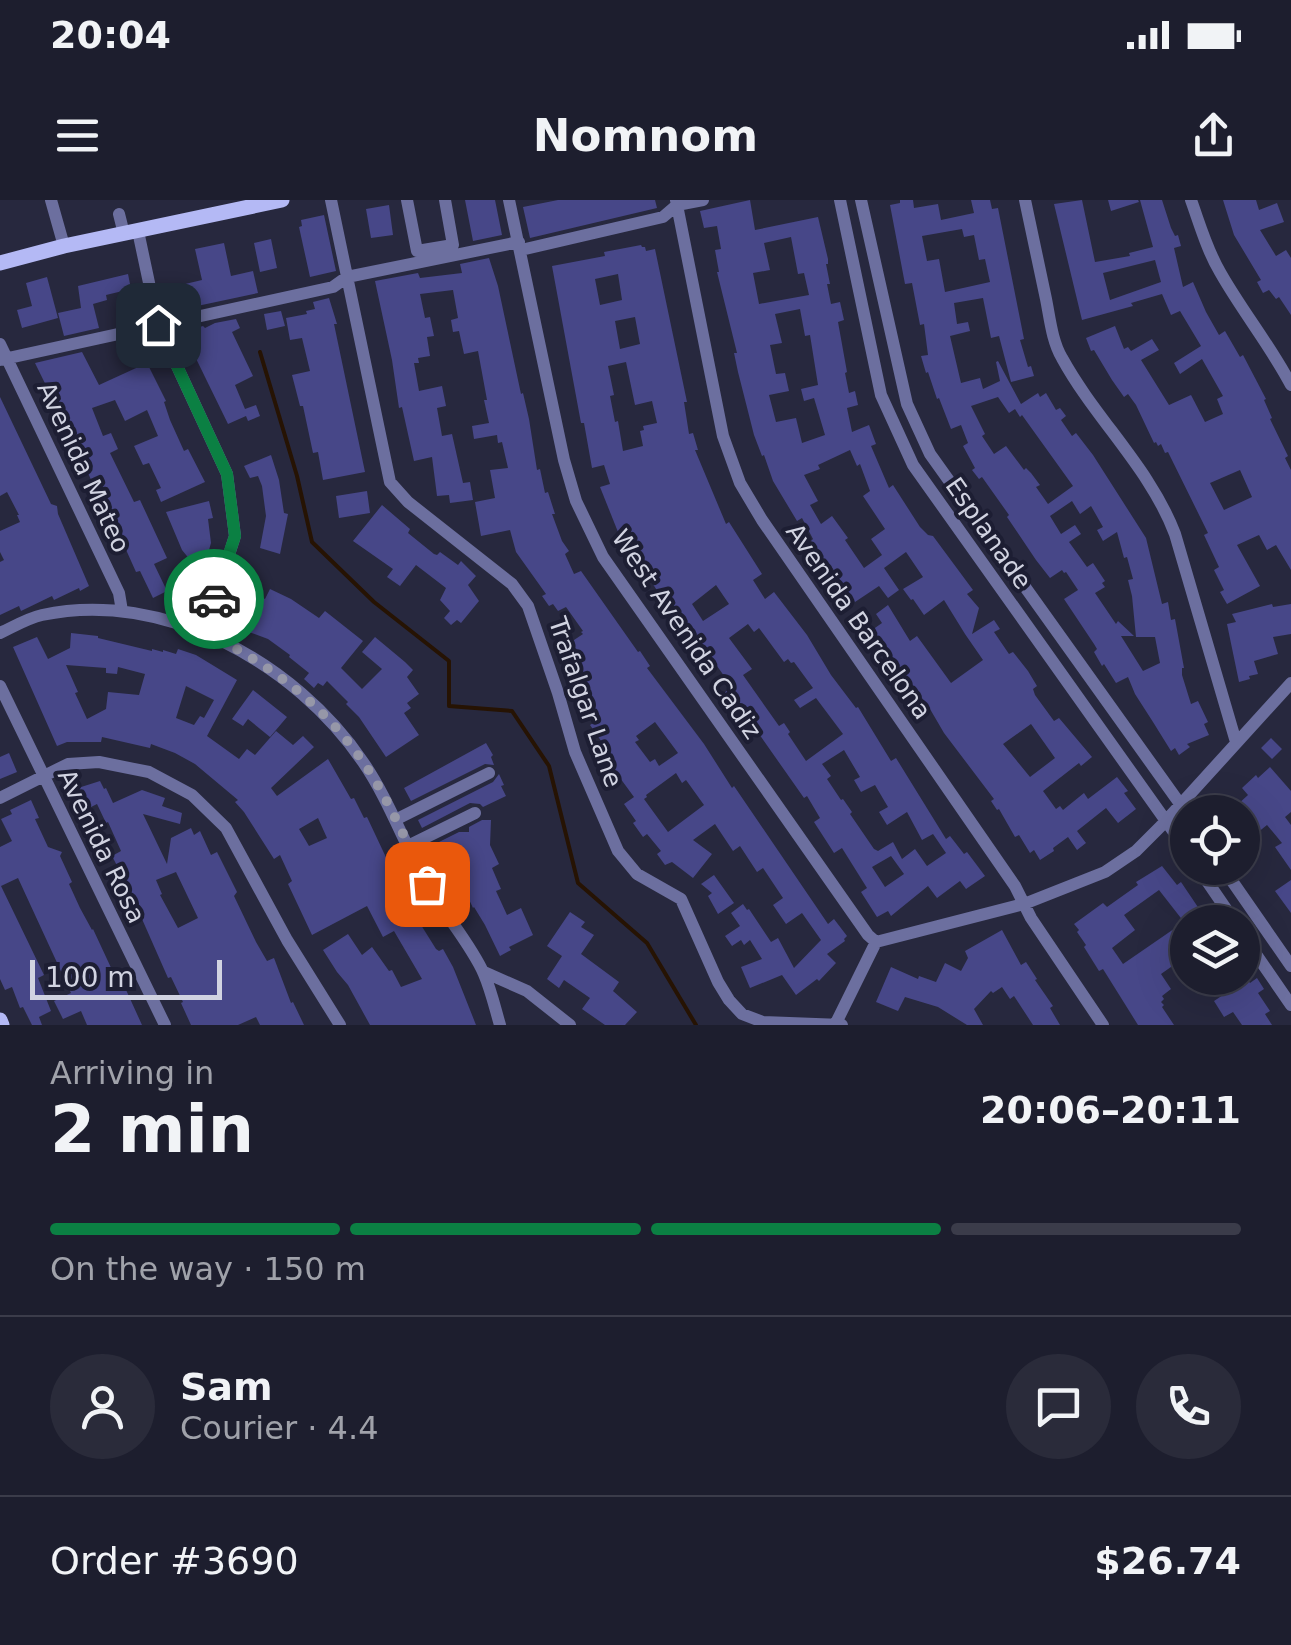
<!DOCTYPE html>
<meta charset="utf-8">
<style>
:root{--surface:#1d1e2e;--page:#2a2b3a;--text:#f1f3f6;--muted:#a0a2aa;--line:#3b3c4a;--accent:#0b8043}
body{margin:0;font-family:"DejaVu Sans",sans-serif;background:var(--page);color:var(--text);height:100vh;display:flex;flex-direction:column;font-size:38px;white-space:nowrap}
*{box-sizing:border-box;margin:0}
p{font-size:32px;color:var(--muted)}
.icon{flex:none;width:55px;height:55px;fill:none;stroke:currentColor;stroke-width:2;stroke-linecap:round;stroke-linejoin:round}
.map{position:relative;height:825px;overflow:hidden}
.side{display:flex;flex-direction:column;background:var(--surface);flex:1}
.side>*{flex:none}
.buttons{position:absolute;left:1170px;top:595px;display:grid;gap:20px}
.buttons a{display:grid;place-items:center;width:90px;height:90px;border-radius:50%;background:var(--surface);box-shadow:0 10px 40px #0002,0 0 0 2px var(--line);font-size:50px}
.scale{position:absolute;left:30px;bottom:25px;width:192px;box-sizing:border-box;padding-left:10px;border:5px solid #d1d3e1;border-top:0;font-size:28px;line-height:35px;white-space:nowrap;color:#d1d3e1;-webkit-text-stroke:8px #1d1e33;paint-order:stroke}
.pin{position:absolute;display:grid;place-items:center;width:85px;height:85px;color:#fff;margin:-42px;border-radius:20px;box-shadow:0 5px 15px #0006}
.courier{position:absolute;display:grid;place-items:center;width:100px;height:100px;margin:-50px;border:8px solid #0b8043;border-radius:50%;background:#fff;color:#222;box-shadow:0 2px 12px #0007}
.summary em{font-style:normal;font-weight:600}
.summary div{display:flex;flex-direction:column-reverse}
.summary{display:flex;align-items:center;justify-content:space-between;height:170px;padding:0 50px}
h1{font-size:65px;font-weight:600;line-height:75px}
.bar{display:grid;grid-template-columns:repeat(4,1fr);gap:15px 10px;align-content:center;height:120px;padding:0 50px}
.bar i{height:12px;border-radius:8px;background:var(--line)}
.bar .active{background:var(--accent)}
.bar p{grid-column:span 4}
.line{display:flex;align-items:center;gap:25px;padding:0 50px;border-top:2px solid var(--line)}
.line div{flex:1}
.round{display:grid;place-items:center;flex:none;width:105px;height:105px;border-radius:52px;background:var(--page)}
.status{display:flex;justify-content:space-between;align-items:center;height:70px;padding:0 50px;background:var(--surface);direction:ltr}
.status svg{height:28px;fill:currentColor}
header{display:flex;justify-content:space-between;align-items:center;height:130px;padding:0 50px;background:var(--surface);font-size:45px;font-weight:600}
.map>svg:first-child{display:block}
</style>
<div class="status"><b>20:04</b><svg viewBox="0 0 49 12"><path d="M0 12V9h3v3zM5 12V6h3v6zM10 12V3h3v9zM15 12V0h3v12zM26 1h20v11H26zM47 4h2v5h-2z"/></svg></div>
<header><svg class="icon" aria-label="menu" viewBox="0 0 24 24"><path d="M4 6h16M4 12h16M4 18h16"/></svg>Nomnom<svg class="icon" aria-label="share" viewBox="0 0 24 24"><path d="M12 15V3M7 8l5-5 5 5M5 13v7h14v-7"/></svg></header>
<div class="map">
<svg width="1291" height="825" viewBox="0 0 1291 825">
<rect width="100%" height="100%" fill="#27283e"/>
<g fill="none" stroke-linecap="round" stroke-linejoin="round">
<path stroke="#261303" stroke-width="4" d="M260,152L297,276L312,342L374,402L449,461V506L512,511L549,566L578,683L647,743L696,825"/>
</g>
<path fill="#474788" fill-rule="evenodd" d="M465,0H495L502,35L473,41Z
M558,0H655L657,8L530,38L523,7Z
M750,0L755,30L818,17L828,59V64H826L830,84H827L831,104L840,102L844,120L838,122L847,172L845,173L849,193L855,191L858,205L847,208L852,232L869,225L876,244L871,246L889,288L893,285L920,327L928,335L933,336L973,390L967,394L979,408L972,434L994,420L1000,429L994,432L1009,454L1013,452L1028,471L1037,486L1033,489L1035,495L1054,521L1059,518L1092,557L1081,566L1079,563L1043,591L1056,609L1060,606L1063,610L1084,593L1088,599L1117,577L1128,591L1124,593L1136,609L1118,623L1106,608L1077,631L1086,643L1077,650L1068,637L1053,648L1054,651L1040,660L1034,650L1030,653L1019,635L1015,637L999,609L997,610L991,601L994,599L944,533L930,509L872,430L882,423L876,414L888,405L910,441L917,436L951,483L983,460L965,434L944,400L924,415L913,399L911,400L903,389L923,377L906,352L884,368L899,390L888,398L879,386L855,402L831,366L827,369L821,361L823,359L811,341L813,339L802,318L797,321L773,281L764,255L762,256L754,235L738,172L734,153H737L717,72H719L715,50L721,49L717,26L704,28L700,11ZM791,37L798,74L804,73L809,95L759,104L753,73L770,70L764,43ZM800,109L805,136L810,135L818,185L801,189L804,201L814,198L825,235L802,243L796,218L776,222L769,195L789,191L785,173L776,174L770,145L782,143L775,114ZM850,250L857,266L860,264L870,291L863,296L885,329L871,339L882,355L864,368L845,340L848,338L832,316L821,324L810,305L818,301L804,275L820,269L818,265ZM1031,524L1055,558L1030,577L1003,544Z
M900,0H913L914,8L938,4L941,20L974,13L971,0H990L992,9L998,8L1024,139L1020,140L1028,167L1031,166L1034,176L1011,182L999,136L991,138L983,98L954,103L957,124L968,122L970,131L950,136L961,183L980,178L983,189L1000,181L996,162L998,161L1021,204L1038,193L1040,197L1046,193L1056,210L1060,208L1066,216L1061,220L1072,236L1076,233L1093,255L1146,338L1162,404L1168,402L1171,420L1175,419L1184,468H1182V475L1191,504L1198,501L1208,522L1204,524L1209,535L1187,544L1190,547L1179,555L1175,548L1171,551L1153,522L1135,494L1128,477L1116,483L1104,464L1102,466L1094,452L1097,449L1094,444L1064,399L1078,390L1066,372L1064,373L1062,370L1050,378L1036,360L1007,317L1009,315L982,277L979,279L972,270L975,268L963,246L968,243L961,225L951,229L939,198L937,199L928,172L926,173L921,156L928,155L924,124L920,125L912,83L905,84L890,5L900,3ZM962,29L964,37L974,35L979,60L985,59L990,82L945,92L939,59L927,61L922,36ZM998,197L1009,213L1015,209L1020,217L1022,215L1073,286L1048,304L1036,287L1040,285L1031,273L1026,268L1024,270L1006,246L994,254L982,236L985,234L971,206ZM1072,301L1080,314L1091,306L1103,327L1097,330L1103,341L1117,332L1124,358L1127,357L1133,379L1128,380L1132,396L1136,437H1155L1160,463L1143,471L1121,436H1134L1118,421L1116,424L1095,393L1105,387L1102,383L1105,381L1093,363L1087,367L1069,342L1081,334L1075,325L1061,334L1050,316Z
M1082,0L1095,62L1130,56L1129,53L1153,47L1140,0H1162L1171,28L1175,36L1178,35L1181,46L1174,48L1183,87L1193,82L1206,112L1219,135L1225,131L1240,157L1243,155L1266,199L1264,200L1272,218L1270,219L1288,256L1285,258L1291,270V370L1276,345L1267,350L1259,335L1237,345L1260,386L1227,404L1220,392L1224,390L1214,370L1219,367L1204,335L1208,333L1168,252L1165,253L1161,244L1158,246L1156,242L1154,243L1136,205L1128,194L1124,197L1112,180L1094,150L1091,151L1086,138L1115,126L1124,149L1128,147L1131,151L1152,139L1159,150L1141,160L1169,205L1191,195L1205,222L1223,214L1217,199L1223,196L1202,159L1180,174L1174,163L1201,146L1180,111L1171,115L1162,94L1131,103L1133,106L1082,120L1054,4ZM1155,60L1161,82L1110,100L1103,73ZM1240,270L1252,297L1224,310L1210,283Z
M1108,0H1138L1139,2L1111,11Z
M1223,0H1256L1259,10L1277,3L1284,22L1260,30L1276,56L1286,50L1291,58V115L1279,97L1276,99L1269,90L1263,93L1257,82L1261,80L1234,35Z
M389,5L393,35L371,38L366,9Z
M324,15L336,71L310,77L299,27L302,26L301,20Z
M271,39L277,68L260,72L254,43Z
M224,43L231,76L253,71L258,93L169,112L164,89L202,80L195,49Z
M641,45L642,47H645L646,51L655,49L687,202H684L689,234L693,233L698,250H695L726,324L729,322L762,374L753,380L765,399L774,392L807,435L831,475L856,508L858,507L891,561L896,558L946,639L950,636L964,654L967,652L985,676L966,689L960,681L937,698L928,686L891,716L888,711L877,717L861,692L867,688L842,648L834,653L814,622L820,618L807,596L804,598L740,507L731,504L724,493L732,487L712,459L706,462L689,432L687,433L680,426L625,341L622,342L600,287L610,284L604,265L592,268L584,223H581L552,66L605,56L604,52ZM618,74L622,100L600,105L595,79ZM635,117L640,144L620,149L615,121ZM626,162L635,205L652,201L657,223L643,226L644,230L640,231L643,246L623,251L618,221L615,222L610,196L614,195L608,166ZM716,385L729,404L703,421L692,404ZM748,424L754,432L759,428L784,462L788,459L791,463L794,462L813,488L794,500L800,508L816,498L843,534L806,561L788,534L790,532L784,523L779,526L743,475L752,469L729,438ZM844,550L860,577L854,580L861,592L875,585L885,602L888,607L879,612L887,625L907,612L922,640L933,634L946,653L927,666L915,649L902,659L893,642L878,651L874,649L850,614L852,612L843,599L841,600L827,579L831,576L822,564ZM891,656L904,674L885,687L872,667Z
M489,58L498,86L521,194L523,193L529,219L537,270L540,269L545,293L548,292L555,314H552L562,341L569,351L565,354L574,374L581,371L638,452L640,451L650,466L647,468L704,544L732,588L734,586L828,724L834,719L847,736L844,739L845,741L827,754L836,763L819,781L817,779L796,795L782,775L750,788L741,767L762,759L750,740L744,745L741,740L732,746L725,736L740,726L731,713L743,704L747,710L749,709L771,742L778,738L794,768L821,740L802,713L786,724L773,705L783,698L763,668L757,672L740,646L733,651L715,624L693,640L712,654L693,678L672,662L665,665L657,654L661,651L647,634L643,637L633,623L636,621L624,604L634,597L601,552L606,548L590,525L598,520L579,493L588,487L574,470L579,467L578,464L565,446L583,434L581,432L583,431L566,407L558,411L553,404L549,406L542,396L546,394L516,352L510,330L481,336L475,302L495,298L490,270L508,268L502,242L498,243L497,235L474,239L472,226L489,223L484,200H487L478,151L464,154L459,131L453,132L451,120L458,118L453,90L420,94L425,118L430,117L434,136L427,137L430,156L418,158L419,163H414L419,191L442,186L446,206L437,208L442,236L452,234L463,283L470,282L473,300L450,303L449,295L437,296L432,257L414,261L402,207L399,208L392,160L375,81L418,73L420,78L462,73L460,64ZM655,522L678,553L659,566L655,559L650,562L635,542L639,540L636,536ZM676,573L682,583L686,580L704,605L668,632L644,599L647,597L646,595Z
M128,74L131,89L106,95L107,100L93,104L99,128L64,136L58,113L81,108L78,86Z
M47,77L58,118L22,128L17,110L32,106L26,83Z
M329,98L337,124H334L365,272L323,280L318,252L313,253L303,206H300L292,175L310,171L302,138L290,140L286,118L307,114L306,111L315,109L313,102Z
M281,111L285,126L267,130L264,114Z
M236,119L240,128L232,132L253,176L235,185L245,209L256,205L260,216L248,221L246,216L228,224L183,132L203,126L205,128L215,123Z
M82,152L99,185L147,163L166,201L164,202L170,220L184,251L188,249L205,282L161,302L156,290L161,288L149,263L143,265L134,246L158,236L147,210L125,221L115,200L92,208L103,236L111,233L118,249L110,253L134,302L140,300L167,358L154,364L167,391L153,398L140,371L136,372L106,305L103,306L77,249L79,248L67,216L62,218L35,163Z
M0,197L51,304L57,306L58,314L89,386L80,391L79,388L54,400L52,396L21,411L19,406L0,415V362L4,360L0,352V331L20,322L17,315H19L7,292L0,296Z
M271,255L279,280L284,313L288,314L280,354L260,348L266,316L262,286L258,276L250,278L244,266Z
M367,291L370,313L339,318L336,296Z
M209,301L213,318L208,319L211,343L192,408L174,402L181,380L185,381L191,361L182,350L166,312Z
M382,305L410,329L408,333L434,354L437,355L440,352L458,365L461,361L476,376L468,385L479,401L461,423L457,420L451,425L444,418L450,411L440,400L446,388L416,365L400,386L387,377L393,369L353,341Z
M245,389L265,399L270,389L291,399L319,418L325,411L363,441L341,468L362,489L382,469L362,452L375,437L405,462L413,470L407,477L419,494L407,503L411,508L404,513L419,535L386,557L359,517L346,504L348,502L327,481L323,486L318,483L314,488L304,479L309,473L289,457L290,455L268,439L249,432L250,430L232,421L236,412L234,411Z
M1272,404L1273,407L1291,404V434L1273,437L1278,454L1254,461L1258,474L1249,476L1250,479L1239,482L1227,424L1236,422L1232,414Z
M71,433L98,436V438L152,451V449L163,452V450L176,454L178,449L196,455L237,480L207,536L239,559L247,549L255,555L276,531L293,545L303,536L314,547L271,588L277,596L328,559L351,599L354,598L364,618L367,617L399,685L418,716L416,717L436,749L439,751L443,749L453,767L476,825H370L348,785L337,772L323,750L348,734L362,755L372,747L389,771L392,770L401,787L422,779L394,731L383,737L367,706L312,735L288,684L292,681L280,655L274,659L244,612L235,602L238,600L195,564L175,553L151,544L150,548L102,537L101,542H67L57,546L13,447L37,437L48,459L70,448ZM66,465L106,468V473L117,474L118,467L145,474L139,495L108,492L106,509L87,519L75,493L78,492ZM186,486L214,500L204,518L200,516L194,525L176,518ZM318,618L327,638L309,646L299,629Z
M253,490L287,517L270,537L248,519L243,526L232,519Z
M1271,538L1282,549L1272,559L1261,548Z
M486,543L493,555L491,557L494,565L485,564L411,601L404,588Z
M9,553L17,572L0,579V557Z
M1270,567L1291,591V612L1285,617L1291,625V670L1275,647L1282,643L1267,625L1252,637L1242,625L1249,619L1237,605L1248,595L1242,588L1256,575L1258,578Z
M499,574L504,585L501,586L506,596L483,607L480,604L470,603L422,628L418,620L493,582Z
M100,581L104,589L106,588L113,603L142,590L165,598L162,606L182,613L180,624L143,614L167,664L171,638L191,628L194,635L200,631L211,655L217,652L237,692L234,696L256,742L267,761L274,758L291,803L293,802L304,825H260L256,817L238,825H191L181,803L183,802L171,777L168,778L142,719L144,718L112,656L121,651L108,622L106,623L97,604L87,609L78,588ZM176,672L198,718L178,728L160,695L162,694L156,680Z
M31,600L39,618L35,619L48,647L62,652L60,656L72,682L69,684L80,708L92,730L93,729L113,772L117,770L142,825H87L81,811L63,819L54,801L71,793L18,678L1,686L44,775L38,778L51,811L39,817L42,825H32L23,807L20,808L12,787L5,790L0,779V647L12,641L1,619L12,614L10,610Z
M482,620H491L490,645L499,664L492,668L501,689L496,691L507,715L521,708L533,735L509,747L511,750L500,756L485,725L474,707L473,708L461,682L454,686L439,653H434L435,644L459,632H469V627Z
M1162,666L1177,685L1181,682L1208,722H1188V755L1161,774L1171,789L1162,796L1164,799L1161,802L1164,805L1162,807L1174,825H1138L1103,769L1099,771L1084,747L1086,745L1077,732L1079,730L1074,724L1103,703L1107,707L1138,685L1136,682ZM1159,690L1184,722L1123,764L1112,748L1135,730L1124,715Z
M714,675L734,703L718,714L708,696L712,693L701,684Z
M1291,680V713L1275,691Z
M570,712L585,722L581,727L594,735L581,754L619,782L613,791L637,812L625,825H605L582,809L590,798L564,780L559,788L547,779L562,756L547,746Z
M1002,730L1021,765L1026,762L1037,779L1035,780L1053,806L1050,808L1060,825H1033L1014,796L1010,799L1002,787L993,793L991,791L974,809L983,825H967L938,807L905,797L898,811L876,802L891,767L918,779L919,776L936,782L945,763L961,771L968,758L965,751Z
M1228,778H1246L1250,783L1257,778L1264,789L1258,793L1270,811L1265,814L1272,825H1242L1233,812L1224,817L1214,801L1229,791L1223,781Z"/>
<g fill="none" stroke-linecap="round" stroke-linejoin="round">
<path stroke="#6c6f9f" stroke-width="12" d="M51,0L64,46
M331,0L390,282L408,302L512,384L528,406L558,493L575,552L618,651L637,674L681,699L718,782L729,800L742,814L763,822L842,825
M407,0L417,51L453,45L445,0
M509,0L564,260L576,301L603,357L868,735L876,742
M676,0L723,236L740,283L762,320L1015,686L1031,718L1103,825
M840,0L881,195L913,265L1188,652
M861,0L907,204L930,254L1188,615
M1025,0C1032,33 1039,66 1046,99C1050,119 1052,141 1062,158C1096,220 1150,268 1175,334L1236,542
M1191,0C1200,25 1207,50 1220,72C1242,111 1270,145 1291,185
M119,14L124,34
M138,31L158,125L227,274L235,336L204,432
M521,50L663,17L677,5L703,0
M0,144L119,393L122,411
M0,160L333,87L347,77L519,42
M0,433C13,427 28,418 42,415C164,389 296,463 363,562C389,600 404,644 427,684C443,713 471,744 484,774C491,790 495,808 500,825
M0,486L165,825
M0,598L68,564L99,562L149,572L192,595L226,628L287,740L340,825
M395,620L489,573
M408,646L475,613
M1198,668L1235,722
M1223,668L1291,766
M1242,734L1291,805
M484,772L527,791L570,825
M835,825L876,742L1024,704L1105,672L1136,651L1161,626L1291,483"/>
<path stroke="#b4b9f5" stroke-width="15" d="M0,63L64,46L282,0
M0,820L2,825"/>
</g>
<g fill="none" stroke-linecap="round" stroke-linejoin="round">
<path stroke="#9697a8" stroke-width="10" stroke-dasharray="0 18" d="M214,399L204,432C268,463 322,503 363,562C389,599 407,644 427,684"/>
<path stroke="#0b8043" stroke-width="12" d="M158,125L227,274L235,336L214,399"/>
</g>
<g text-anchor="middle" stroke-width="8" stroke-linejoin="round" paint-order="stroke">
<g font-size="25" fill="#d1d3e1" stroke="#1d1e33">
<text transform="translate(84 267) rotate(65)" y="9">Avenida Mateo</text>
<text transform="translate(989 333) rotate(55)" y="9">Esplanade</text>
<text transform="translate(859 421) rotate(55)" y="9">Avenida Barcelona</text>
<text transform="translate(687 434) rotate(56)" y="9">West Avenida Cadiz</text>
<text transform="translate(586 502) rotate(71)" y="9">Trafalgar Lane</text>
<text transform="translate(102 646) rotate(64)" y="9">Avenida Rosa</text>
</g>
</g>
</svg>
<div class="buttons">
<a><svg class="icon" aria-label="locate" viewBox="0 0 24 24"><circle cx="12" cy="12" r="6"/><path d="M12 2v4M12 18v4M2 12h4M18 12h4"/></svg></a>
<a><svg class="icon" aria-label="layers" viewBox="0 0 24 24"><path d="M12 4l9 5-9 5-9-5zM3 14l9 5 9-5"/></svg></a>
</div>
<div class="scale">100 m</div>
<div class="pin" style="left:427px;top:684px;background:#ea580c"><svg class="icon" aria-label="bag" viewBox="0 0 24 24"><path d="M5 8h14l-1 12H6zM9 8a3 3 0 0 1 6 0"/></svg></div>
<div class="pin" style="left:158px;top:125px;background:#1f2937"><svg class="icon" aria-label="home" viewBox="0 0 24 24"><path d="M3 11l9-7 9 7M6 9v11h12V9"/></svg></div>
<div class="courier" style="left:214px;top:399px"><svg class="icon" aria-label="car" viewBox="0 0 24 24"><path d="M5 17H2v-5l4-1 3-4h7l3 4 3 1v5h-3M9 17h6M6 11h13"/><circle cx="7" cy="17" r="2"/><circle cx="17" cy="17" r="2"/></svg></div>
</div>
<section class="side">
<div class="summary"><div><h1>2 min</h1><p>Arriving in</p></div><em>20:06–20:11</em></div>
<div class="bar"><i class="active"></i><i class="active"></i><i class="active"></i><i></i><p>On the way · 150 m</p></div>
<div class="line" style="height:180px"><a class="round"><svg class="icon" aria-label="person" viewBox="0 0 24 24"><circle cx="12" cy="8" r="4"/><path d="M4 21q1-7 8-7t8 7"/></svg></a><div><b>Sam</b><p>Courier · 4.4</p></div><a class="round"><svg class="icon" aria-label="chat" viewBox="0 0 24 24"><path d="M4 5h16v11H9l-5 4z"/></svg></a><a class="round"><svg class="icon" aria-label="phone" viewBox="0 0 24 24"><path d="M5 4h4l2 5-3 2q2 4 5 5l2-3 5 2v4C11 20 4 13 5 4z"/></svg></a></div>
<div class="line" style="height:130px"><div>Order #3690</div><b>$26.74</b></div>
</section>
